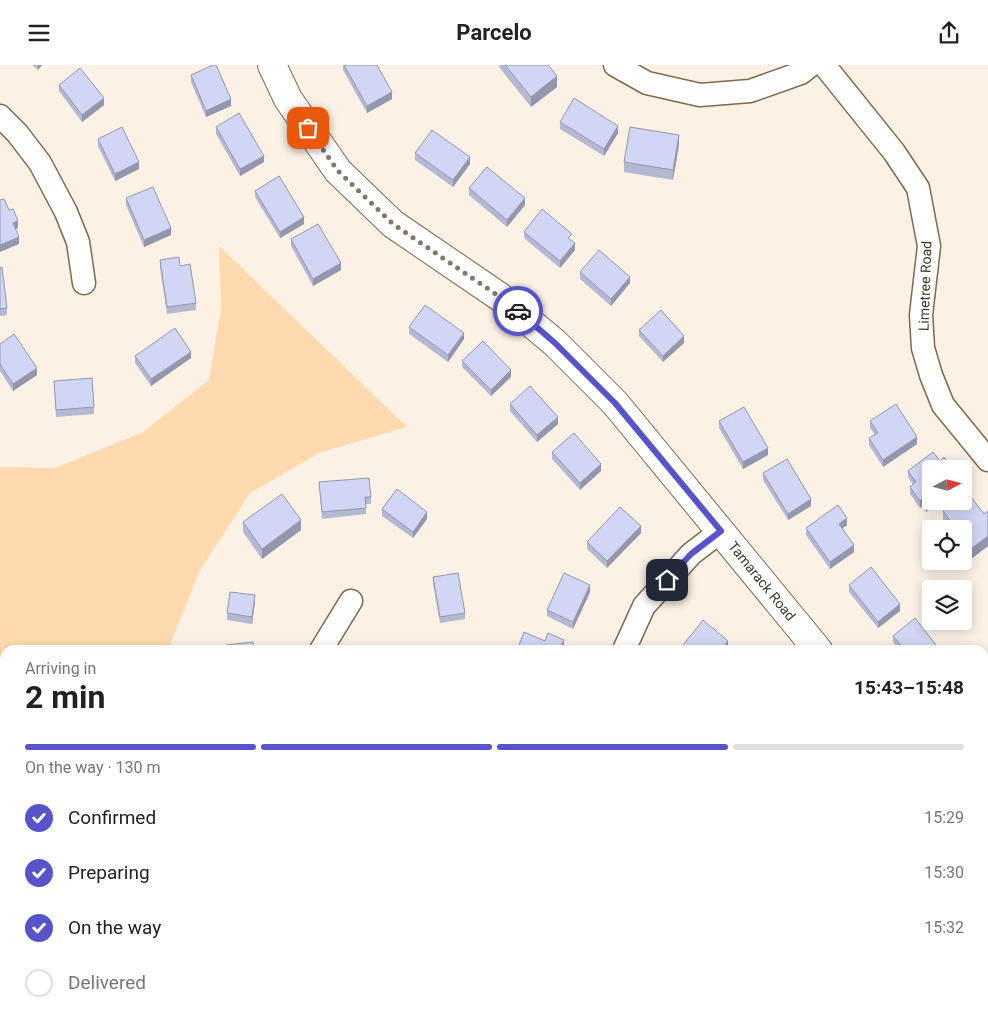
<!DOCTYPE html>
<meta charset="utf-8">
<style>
:root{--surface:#fff;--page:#f2f2f2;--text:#222;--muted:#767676;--line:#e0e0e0;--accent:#5753ca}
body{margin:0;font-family:Roboto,sans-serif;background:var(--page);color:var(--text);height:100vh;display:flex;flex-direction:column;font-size:19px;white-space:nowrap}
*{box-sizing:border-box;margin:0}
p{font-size:16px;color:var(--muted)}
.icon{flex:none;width:28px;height:28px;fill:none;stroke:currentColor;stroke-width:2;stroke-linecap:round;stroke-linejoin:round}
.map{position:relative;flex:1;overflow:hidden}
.panel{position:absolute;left:0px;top:580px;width:989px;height:376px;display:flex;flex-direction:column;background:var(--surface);border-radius:15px 15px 0 0;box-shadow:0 2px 12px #0003}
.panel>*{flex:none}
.needle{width:32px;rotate:83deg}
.tools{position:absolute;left:922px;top:395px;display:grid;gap:10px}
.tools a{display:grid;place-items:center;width:50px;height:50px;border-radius:5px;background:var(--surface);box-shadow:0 2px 12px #0003;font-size:25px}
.pin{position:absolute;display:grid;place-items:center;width:42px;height:42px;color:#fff;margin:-21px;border-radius:10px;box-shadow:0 2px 8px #0006}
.courier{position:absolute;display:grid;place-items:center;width:50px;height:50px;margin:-25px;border:4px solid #5753ca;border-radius:50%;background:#fff;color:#222;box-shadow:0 1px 6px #0007}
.overview em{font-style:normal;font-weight:700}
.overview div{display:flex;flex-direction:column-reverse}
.overview{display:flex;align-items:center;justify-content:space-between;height:85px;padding:0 25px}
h1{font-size:32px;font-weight:700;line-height:38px}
.bar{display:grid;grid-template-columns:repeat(4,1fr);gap:8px 5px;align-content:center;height:60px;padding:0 25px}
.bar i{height:6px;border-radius:4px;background:var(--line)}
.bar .on{background:var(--accent)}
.bar p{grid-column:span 4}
ol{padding:0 25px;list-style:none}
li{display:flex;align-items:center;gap:15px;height:55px}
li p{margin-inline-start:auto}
li .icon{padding:5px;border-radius:50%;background:var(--accent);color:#fff;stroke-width:4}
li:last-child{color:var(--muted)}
li i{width:28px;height:28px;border:2px solid var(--line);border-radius:50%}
header{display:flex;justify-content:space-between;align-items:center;height:65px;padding:0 25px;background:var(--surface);font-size:22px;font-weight:700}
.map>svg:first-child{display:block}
</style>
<header><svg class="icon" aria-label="menu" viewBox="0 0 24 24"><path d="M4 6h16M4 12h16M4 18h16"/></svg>Parcelo<svg class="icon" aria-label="share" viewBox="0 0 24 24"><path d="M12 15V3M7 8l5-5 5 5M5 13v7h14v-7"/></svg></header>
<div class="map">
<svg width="988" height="956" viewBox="0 0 988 956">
<rect width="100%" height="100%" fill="#fcf1e5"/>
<path fill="#ffdaae" d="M219,181L407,362L321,387L250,428L200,505L168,585H5V951H595L604,956H0V402L55,403L143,367L209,315L221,243Z"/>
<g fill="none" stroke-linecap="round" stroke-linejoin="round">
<defs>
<path id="minor" d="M615,0L647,18L700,30L750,26L801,8L811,0
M824,0L894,87L918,123L929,181L921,250L923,283L931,310L943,340L988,395
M0,51L17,68L40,98L66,147L78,177L84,218
M321,585L351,536
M624,585L644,541L691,489L721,466
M768,951L772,956"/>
<path id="tertiary" d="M272,0L288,34L338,106L393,159L500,232L555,278L615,338L818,585
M984,770L988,774"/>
</defs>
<use href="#minor" stroke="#7f684c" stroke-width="25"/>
<use href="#tertiary" stroke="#7f684c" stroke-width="30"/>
<use href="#minor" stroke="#fff" stroke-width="22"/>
<use href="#tertiary" stroke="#fff" stroke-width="28"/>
</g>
<path fill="#b5b8d3" d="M32,0H42L38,5Z
M343,0H377L392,34L367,48L343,5Z
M499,0H548L557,22L531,42L499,2Z
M191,10L231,41L206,52L191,17Z
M59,20L104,40L82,57L59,26Z
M560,57L618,68L604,91L560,64Z
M216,62L264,97L240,111L216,69Z
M98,74L139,104L115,116L98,81Z
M679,80L673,115L624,107V97Z
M415,88L470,99L453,122L415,95Z
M469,123L525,140L507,162L469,130Z
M255,126L304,159L280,173L255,132Z
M126,133L171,170L144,182L126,140Z
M524,167L572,175L575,185L560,203L524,173Z
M291,174L341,205L313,221L291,181Z
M160,195L180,201L196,238V245L167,249L160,202Z
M0,203L7,243V250L0,251Z
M580,207L630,218L611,241L580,214Z
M409,262L464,274L448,297L409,269Z
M639,265L684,278L663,297L639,271Z
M0,279L37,310L13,326L0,306Z
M135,291L191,293L151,321L135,298Z
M462,296L511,312L491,331L462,302Z
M54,316L94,342V349L56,352Z
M510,339L558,359L537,377L510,346Z
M719,356L768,390L743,404L719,363Z
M870,356L917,379L883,402L869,380V373L875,370L870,363Z
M552,387L601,406L580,425L552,394Z
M933,387L926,447L922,441L920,443L910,429V422L913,420L908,412V406Z
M763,408L811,441L788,455L763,415Z
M319,417L371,432V439H366V449L322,454Z
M382,444L427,454L413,473L382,451Z
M943,446L984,449L988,446V481L971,494L964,484V464H949L943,457Z
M243,457L301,465L262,494L243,467Z
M847,460L842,463L854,487L830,504L806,470V463Z
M641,468L607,503L587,484V477Z
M433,512L465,548V554L440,558L433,519Z
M849,520L900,546L878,563L849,527Z
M590,527L573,564L547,551V545Z
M255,537L252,559L227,555V548Z
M893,571L940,585H899L893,577Z
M988,667V690L984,684V670Z
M984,838L988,840V875L984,874Z
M842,951H876V954L874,956H845Z"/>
<path fill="#9396ac" d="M38,0H42L38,5Z
M557,11V22L531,42V32Z
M392,27V34L367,48V41Z
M104,33V40L82,57V50Z
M231,34V41L206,52V46Z
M618,61V68L604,91V84Z
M679,70V80L673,115V105Z
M264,91V97L240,111V104Z
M470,92V99L453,122V115Z
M139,97V104L115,116V109Z
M525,133V140L507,162V155Z
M304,152V159L280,173V167Z
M18,156V163L13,165V158Z
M171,163V170L144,182V175Z
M19,172V179L0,187V180Z
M575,178V185L560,203V196Z
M341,198V205L313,221V214Z
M630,212V218L611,241V234Z
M464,268V274L448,297V290Z
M684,271V278L663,297V291Z
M191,287V293L151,321V314Z
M37,303V310L13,326V319Z
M511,305V312L491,331V325Z
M558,352V359L537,377V370Z
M917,372V379L883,402V395Z
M768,383V390L743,404V397Z
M601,399V406L580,425V418Z
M811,434V441L788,455V449Z
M922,434V441L920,443V436Z
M932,436H942L926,447V440Z
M427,447V454L413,473V467Z
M847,453V460L839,466V459Z
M301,455V465L262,494V484Z
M641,461V468L607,503V496Z
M988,471V481L971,494V484Z
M854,480V487L830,504V497Z
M590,520V527L573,564V557Z
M255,530V537L252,559V552Z
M900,539V546L878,563V557Z
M564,575V581L562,585H559Z
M728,576V582L726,585H721Z
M871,951H876V954L874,956H863Z"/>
<path fill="#d2d6f5" stroke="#9396ac" d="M213,0H216L231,34L206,46L191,10Z
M344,0H377L392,27L367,41Z
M505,0H548L557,11L531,32Z
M80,3L104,33L82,50L59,20Z
M574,33L618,61L604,84L560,57Z
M239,48L264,91L240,104L216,62Z
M122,62L139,97L115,109L98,74Z
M630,62L679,70L673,105L624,97Z
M432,65L470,92L453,115L415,88Z
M487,102L525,133L507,155L469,123Z
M279,111L304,152L280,167L255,126Z
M153,122L171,163L144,175L126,133Z
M4,134L9,145L13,144L18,156L13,158L19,172L0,180V135Z
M542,144L572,169L568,173L575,178L560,196L524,167Z
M318,159L341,198L313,214L291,174Z
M599,185L630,212L611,234L580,207Z
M179,192L180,201L190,199L196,238L167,242L160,195Z
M2,202L7,243L0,244V203Z
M425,240L464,268L448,290L409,262Z
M661,245L684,271L663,291L639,265Z
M175,263L191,287L151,314L135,291Z
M14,269L37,303L13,319L0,299V279Z
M483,276L511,305L491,325L462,296Z
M92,313L94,342L56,345L54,316Z
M530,321L558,352L537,370L510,339Z
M896,339L917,372L883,395L869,373L878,368L870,356Z
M744,342L768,383L743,397L719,356Z
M574,368L601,399L580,418L552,387Z
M933,387L940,396L944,392L953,404H931V436H932L926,440L922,434L920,436L910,422L916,417L908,406Z
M787,394L811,434L788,449L763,408Z
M369,413L371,432H365L366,443L322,447L319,417Z
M397,424L427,447L413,467L382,444Z
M968,428L984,449L988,446V471L971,484L964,473V464H956L943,446L957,436H964V431Z
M282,429L301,455L262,484L243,457Z
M838,440L847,453L839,459L854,480L830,497L806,463Z
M620,442L641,461L607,496L587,477Z
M871,502L900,539L878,557L849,520Z
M458,508L465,548L440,552L433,512Z
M564,508L590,520L573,557L547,545Z
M230,527L255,530L252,552L227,548Z
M915,553L940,585H905L893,571Z
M703,555L728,576L721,585H679Z
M524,567L545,576L548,568L564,575L559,585H517Z
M253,577L254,585H227L226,580Z
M988,667V683L984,677V670Z
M984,838L988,840V869L984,867Z
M710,951H716L719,956H704Z
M846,951H871L863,956H849Z"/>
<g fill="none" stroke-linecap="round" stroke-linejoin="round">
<path stroke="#82776b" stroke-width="5" stroke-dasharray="0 9" d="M308,63L338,106L393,159L500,232L518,246"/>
<path stroke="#5753ca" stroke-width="6" d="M518,246L555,278L615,338L721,466L691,489L667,515"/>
</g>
<g text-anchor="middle" stroke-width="4" stroke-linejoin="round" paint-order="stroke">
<g font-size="14" fill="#40362a" stroke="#fff">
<text transform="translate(925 221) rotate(-88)" y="5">Limetree Road</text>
<text transform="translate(762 516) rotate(51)" y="5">Tamarack Road</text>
</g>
</g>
</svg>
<div class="tools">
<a><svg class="needle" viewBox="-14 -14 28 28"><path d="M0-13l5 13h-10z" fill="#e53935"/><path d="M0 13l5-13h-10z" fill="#767676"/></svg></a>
<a><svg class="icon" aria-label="locate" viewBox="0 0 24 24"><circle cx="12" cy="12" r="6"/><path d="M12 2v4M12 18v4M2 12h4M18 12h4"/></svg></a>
<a><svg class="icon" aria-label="layers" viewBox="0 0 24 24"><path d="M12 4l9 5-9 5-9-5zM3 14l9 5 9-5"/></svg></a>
</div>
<div class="pin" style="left:308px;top:63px;background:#ea580c"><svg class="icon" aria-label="bag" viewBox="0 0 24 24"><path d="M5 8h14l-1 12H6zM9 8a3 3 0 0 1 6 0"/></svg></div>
<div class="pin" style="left:667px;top:515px;background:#1f2937"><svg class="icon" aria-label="home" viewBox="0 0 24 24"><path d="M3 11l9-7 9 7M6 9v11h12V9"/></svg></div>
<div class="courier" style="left:518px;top:246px"><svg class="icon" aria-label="car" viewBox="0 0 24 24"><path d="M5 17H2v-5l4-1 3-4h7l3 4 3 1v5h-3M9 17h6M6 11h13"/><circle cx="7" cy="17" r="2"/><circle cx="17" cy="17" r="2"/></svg></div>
<section class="panel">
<div class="overview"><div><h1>2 min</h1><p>Arriving in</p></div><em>15:43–15:48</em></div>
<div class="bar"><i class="on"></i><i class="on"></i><i class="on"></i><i></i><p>On the way · 130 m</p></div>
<ol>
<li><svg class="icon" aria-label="check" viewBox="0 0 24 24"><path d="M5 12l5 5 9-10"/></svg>Confirmed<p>15:29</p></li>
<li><svg class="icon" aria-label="check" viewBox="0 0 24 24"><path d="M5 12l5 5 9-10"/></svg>Preparing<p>15:30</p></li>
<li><svg class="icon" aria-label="check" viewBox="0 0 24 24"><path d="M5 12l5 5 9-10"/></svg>On the way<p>15:32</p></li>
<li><i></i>Delivered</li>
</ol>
</section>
</div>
